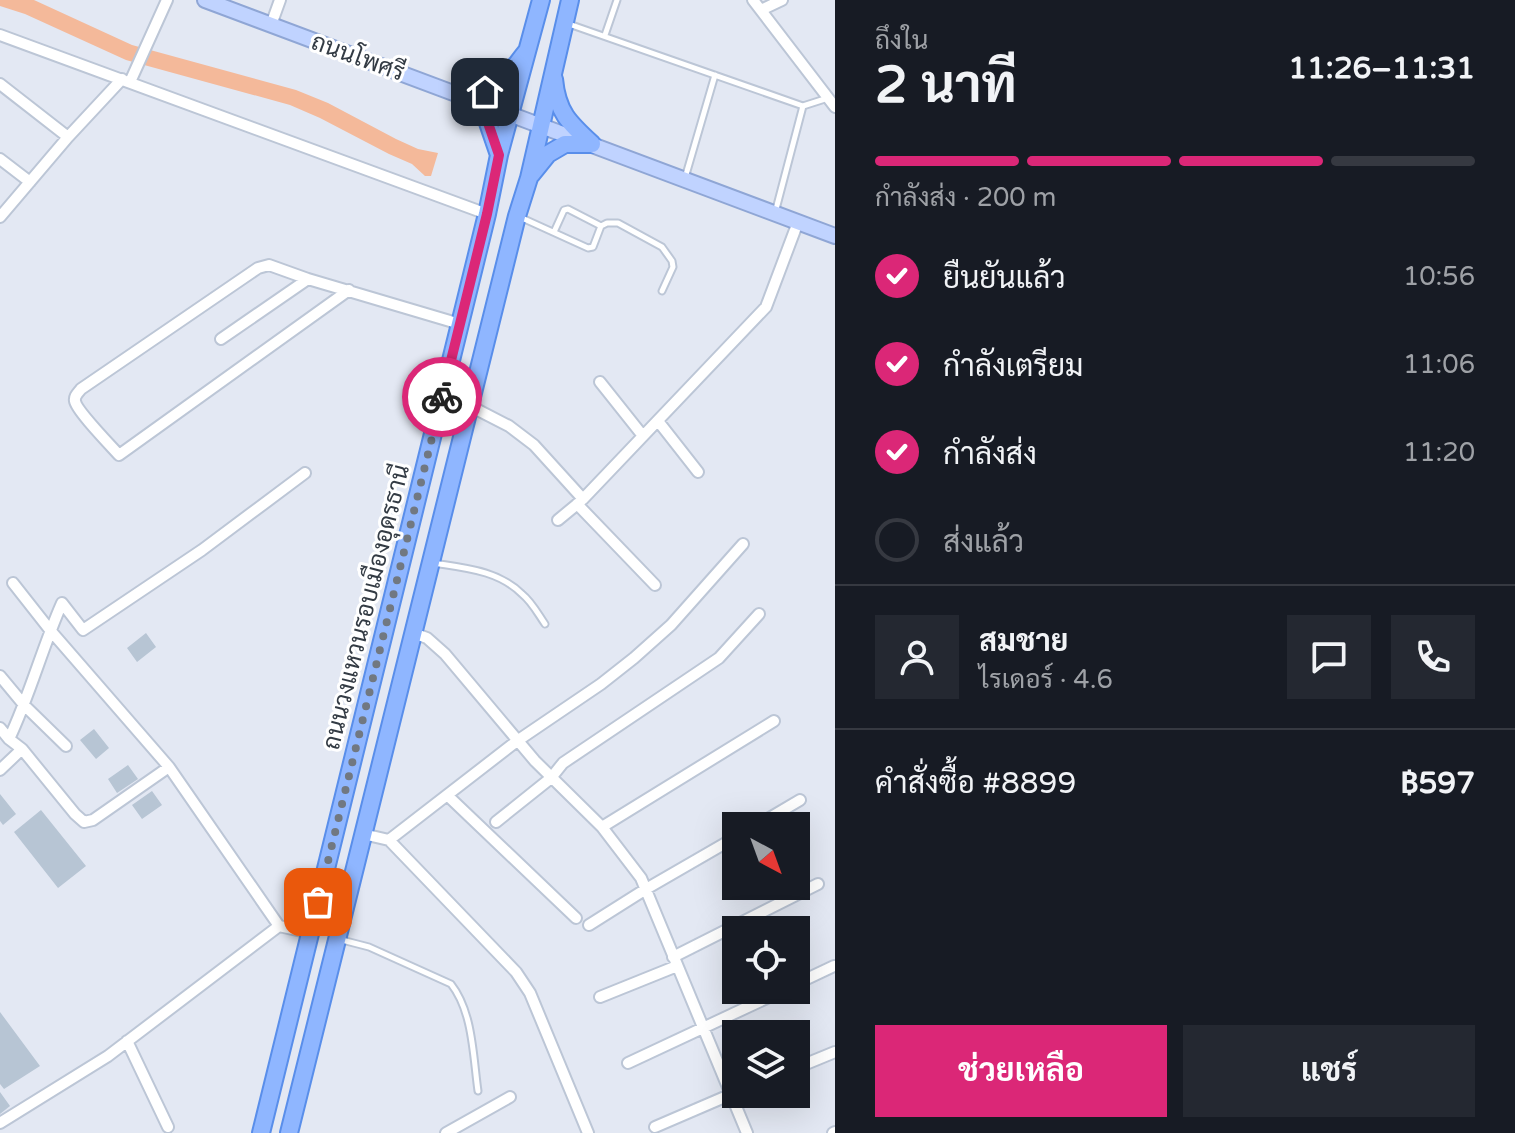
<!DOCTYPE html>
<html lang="th">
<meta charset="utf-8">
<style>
:root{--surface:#171b24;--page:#242831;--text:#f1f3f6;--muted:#9ea1a6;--line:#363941;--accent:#db2777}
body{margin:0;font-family:"Varela Round",Sarabun,sans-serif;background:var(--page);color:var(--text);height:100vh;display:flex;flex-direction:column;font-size:30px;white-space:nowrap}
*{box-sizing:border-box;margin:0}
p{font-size:26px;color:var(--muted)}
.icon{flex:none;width:44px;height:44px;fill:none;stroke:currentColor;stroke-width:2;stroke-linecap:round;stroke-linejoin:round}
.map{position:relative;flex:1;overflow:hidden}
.panel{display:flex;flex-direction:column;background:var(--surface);width:680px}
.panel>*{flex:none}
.needle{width:52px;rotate:139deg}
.controls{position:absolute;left:722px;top:812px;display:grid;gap:16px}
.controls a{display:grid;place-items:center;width:88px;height:88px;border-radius:0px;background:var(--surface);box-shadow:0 8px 32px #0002;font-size:40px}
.pin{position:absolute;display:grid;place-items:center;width:68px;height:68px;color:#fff;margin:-34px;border-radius:16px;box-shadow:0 4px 12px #0006}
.courier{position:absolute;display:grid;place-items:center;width:80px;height:80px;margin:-40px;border:6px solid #db2777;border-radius:50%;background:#fff;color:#222;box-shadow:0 2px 10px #0007}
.overview em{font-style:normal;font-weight:700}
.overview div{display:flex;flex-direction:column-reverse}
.overview{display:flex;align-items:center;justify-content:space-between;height:136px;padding:0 40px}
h1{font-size:52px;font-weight:700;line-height:60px}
.bar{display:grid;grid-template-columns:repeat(4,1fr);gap:12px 8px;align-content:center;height:96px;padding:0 40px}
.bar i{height:10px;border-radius:6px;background:var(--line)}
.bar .on{background:var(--accent)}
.bar p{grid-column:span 4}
.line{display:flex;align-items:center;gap:20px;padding:0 40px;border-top:2px solid var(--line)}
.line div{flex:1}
.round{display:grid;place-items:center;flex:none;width:84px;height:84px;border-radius:0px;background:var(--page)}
ol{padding:0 40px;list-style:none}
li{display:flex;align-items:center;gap:24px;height:88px}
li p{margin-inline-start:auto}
li .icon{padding:8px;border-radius:50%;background:var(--accent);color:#fff;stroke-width:4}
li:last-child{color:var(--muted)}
li i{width:44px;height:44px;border:4px solid var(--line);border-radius:50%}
.action{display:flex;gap:16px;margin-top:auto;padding:16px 40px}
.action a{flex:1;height:92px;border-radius:0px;background:var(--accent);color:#fff;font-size:32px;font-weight:700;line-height:92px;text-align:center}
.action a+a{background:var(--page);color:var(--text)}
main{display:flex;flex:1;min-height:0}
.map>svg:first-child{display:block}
</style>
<main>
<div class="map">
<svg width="835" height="1133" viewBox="0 0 835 1133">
<rect width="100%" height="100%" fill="#e3e8f3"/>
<path fill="#f4b99a" d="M0,0H34L132,45L296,90L328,103L396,139L418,149L438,153L431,176H425L412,164L389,154L320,118L290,105L126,60L25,14L0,6Z"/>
<path fill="#b7c5d4" d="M146,633L156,647L137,662L127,648Z
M94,729L109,748L96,759L80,740Z
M128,765L138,779L117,793L108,779Z
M152,791L162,805L142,819L132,805Z
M0,794L16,814L3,825L0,821Z
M41,810L86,866L58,888L14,832Z
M0,1012L40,1066L4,1089L0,1084Z
M0,1092L10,1106L0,1114Z"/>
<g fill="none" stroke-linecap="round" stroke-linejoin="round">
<defs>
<path id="lane" d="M566,23L803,106
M605,35L617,0
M685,178L715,75
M775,213L803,106L828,98
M522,218L588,248L593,247L601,226L568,209L564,210L554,232
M601,226L607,223H618L662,247L672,261L673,267L662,291
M433,563C464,568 498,570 522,594C532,602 538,614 545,624
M342,940L369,947L451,984C473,1012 473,1056 478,1091"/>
<path id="street" d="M753,0L835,107
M761,10L782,0
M271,25L280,0
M0,35L487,214
M130,82L167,0
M0,84L68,137
M0,159L30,182
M0,217L68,137L122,79
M349,290L119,455C111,446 76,410 75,401C74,396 78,393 81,389L258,268L269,265L308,279L460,324
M221,339L308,279
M600,382L643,436
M470,406L509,426L534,445L583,499L766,307L798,222
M658,421L698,472
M577,504L655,585
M558,520L581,501
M13,583L50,630L169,767L279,926
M413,633L427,638L445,654L535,761L602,827L641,878L747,1133
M0,676L25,706L66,746
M0,728L9,739L22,749L0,770
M9,739C30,695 42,648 62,603L83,630L202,550L305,473
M22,749L75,814L84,822L93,820L169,767
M447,795L576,918
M496,822L551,778L563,763L719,658L759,614
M756,826L800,800
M602,827L774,721
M363,834L389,840L516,972L530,993L588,1133
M389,840L517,741L601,684L634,658L671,625L743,544
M589,925L646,889L736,837
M673,957L818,884
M796,984L834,966
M600,997L677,966
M127,1041L168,1127
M628,1063L784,990
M796,1068L835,1052
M0,1123L108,1056L279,926L311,933
M655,1127L734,1093
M446,1133L510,1097
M833,1133L835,1132"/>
<path id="secondary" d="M205,0L835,236"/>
<path id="primary" d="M554,79C557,112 569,123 592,144
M499,155L487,120L472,99C480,95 488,92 495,87C507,79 517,63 526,52
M531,175L548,154L565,144H592
M261,1133L487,214L499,155L541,0
M289,1133L517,216L529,178L570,0"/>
</defs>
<use href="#lane" stroke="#bcc6d6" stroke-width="9"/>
<use href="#street" stroke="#bcc6d6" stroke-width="14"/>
<use href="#secondary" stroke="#8fa6d5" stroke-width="18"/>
<use href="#primary" stroke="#598eea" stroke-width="20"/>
<use href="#lane" stroke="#fff" stroke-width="5"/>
<use href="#street" stroke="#fff" stroke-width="10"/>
<use href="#secondary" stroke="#c0d3ff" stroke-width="14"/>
<use href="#primary" stroke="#8fb6ff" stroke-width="16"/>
</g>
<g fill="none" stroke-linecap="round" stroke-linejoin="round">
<path stroke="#717881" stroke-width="8" stroke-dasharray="0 14.4" d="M318,902L442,397"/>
<path stroke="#db2777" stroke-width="10" d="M442,397L487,214L499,155L487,120L472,99L485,92"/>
</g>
<g text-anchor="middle" stroke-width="6" stroke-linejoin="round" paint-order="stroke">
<g font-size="24" fill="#333b44" stroke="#fff">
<text transform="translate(358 57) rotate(20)" y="8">ถนนโพศรี</text>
<text transform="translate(366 607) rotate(-76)" y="8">ถนนวงแหวนรอบเมืองอุดรธานี</text>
</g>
</g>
</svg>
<div class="controls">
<a><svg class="needle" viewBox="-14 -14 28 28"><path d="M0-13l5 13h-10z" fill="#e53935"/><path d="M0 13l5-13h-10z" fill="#9ea1a6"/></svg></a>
<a><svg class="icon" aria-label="locate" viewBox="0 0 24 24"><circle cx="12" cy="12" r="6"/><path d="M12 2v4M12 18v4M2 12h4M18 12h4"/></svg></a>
<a><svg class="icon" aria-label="layers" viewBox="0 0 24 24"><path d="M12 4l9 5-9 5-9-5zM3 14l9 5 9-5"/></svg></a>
</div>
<div class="pin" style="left:318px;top:902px;background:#ea580c"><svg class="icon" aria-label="bag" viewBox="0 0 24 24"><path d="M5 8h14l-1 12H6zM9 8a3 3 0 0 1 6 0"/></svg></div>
<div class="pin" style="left:485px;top:92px;background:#1f2937"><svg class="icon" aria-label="home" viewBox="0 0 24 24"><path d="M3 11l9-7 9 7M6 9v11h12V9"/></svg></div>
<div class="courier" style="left:442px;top:397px"><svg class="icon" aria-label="bike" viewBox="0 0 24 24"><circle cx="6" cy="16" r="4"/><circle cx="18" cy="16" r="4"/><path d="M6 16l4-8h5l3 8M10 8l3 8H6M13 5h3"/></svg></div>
</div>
<section class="panel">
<div class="overview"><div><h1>2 นาที</h1><p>ถึงใน</p></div><em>11:26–11:31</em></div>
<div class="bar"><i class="on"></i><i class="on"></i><i class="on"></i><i></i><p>กำลังส่ง · 200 m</p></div>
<ol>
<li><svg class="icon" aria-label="check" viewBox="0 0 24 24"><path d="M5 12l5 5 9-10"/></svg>ยืนยันแล้ว<p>10:56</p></li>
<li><svg class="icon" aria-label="check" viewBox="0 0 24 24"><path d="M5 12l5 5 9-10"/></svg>กำลังเตรียม<p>11:06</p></li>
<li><svg class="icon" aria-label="check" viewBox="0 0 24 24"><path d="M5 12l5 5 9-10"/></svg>กำลังส่ง<p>11:20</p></li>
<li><i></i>ส่งแล้ว</li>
</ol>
<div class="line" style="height:144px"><a class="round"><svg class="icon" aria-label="person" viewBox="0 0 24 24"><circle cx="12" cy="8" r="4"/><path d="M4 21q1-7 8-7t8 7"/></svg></a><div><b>สมชาย</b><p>ไรเดอร์ · 4.6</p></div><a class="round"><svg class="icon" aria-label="chat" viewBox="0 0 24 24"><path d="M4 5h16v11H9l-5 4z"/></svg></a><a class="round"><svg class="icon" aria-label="phone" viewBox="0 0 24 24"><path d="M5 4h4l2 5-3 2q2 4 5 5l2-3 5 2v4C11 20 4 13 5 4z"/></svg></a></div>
<div class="line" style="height:104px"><div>คำสั่งซื้อ #8899</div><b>฿597</b></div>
<div class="action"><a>ช่วยเหลือ</a><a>แชร์</a></div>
</section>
</main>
